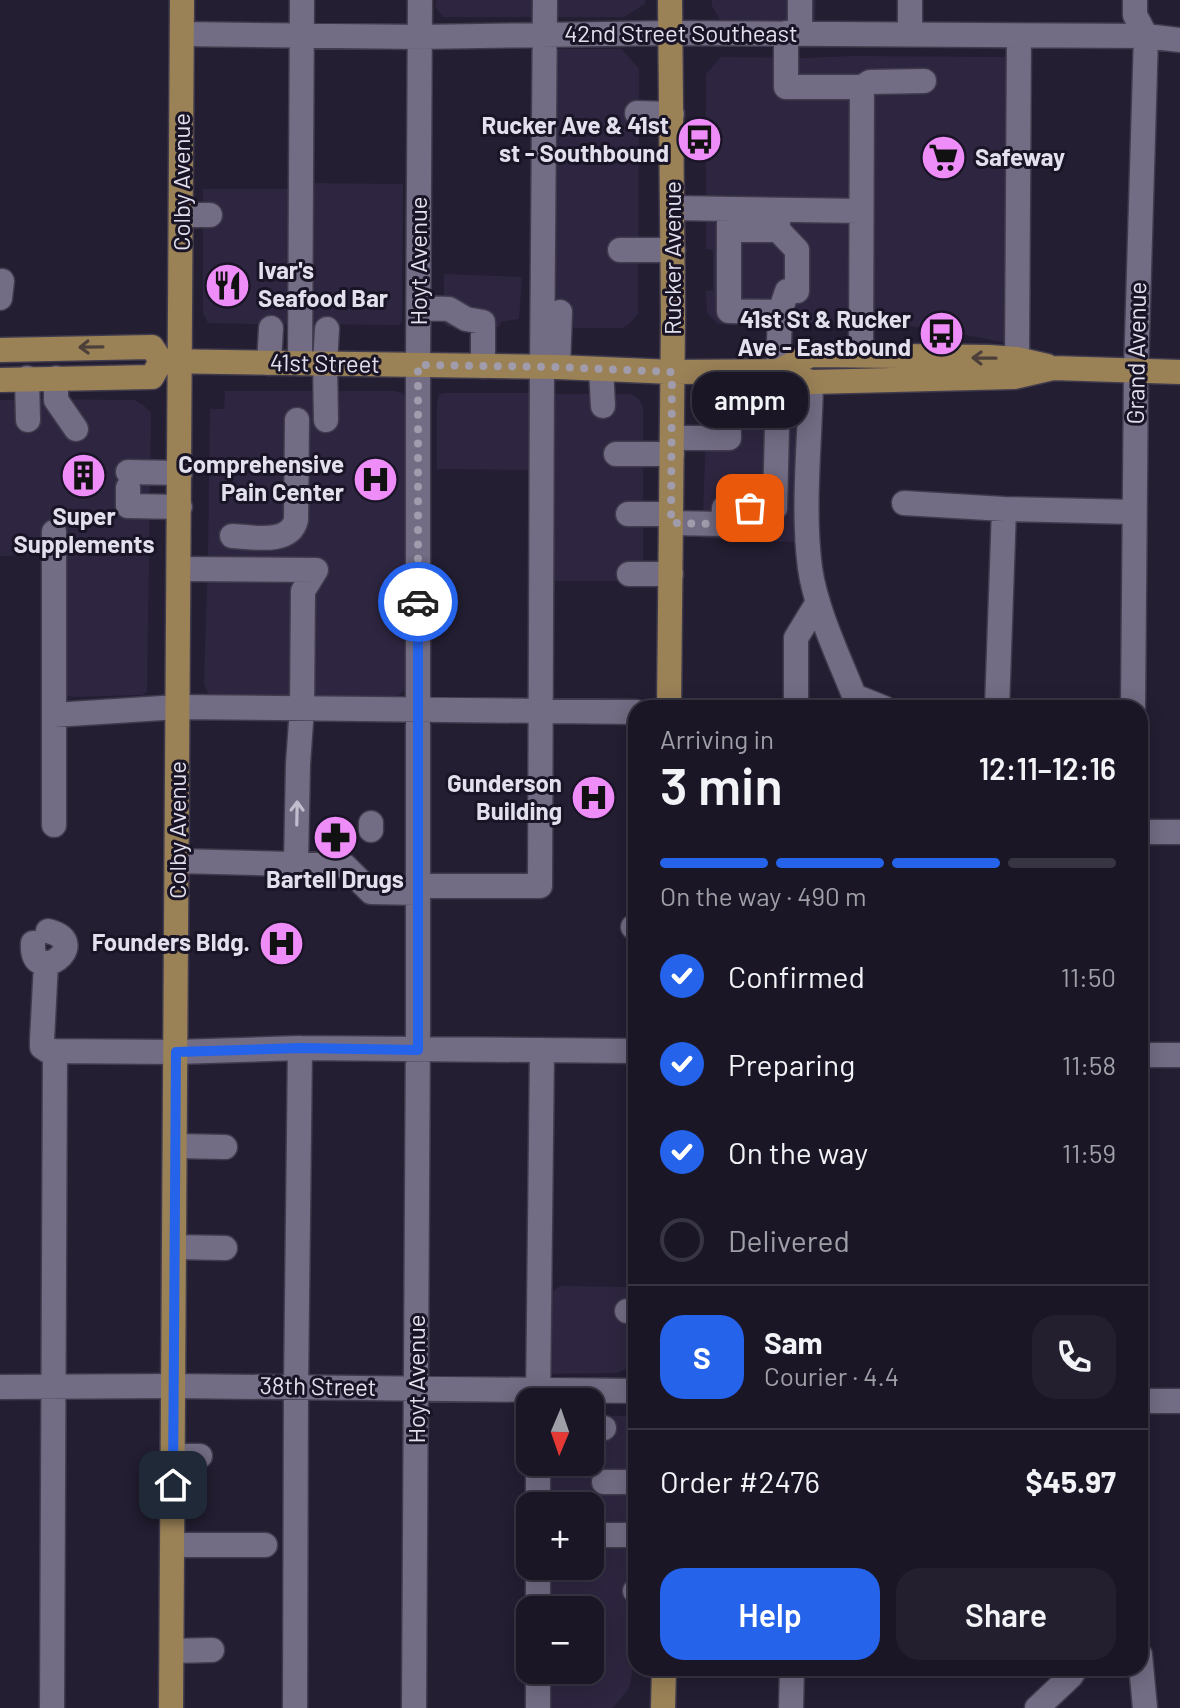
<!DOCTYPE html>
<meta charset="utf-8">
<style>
:root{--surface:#1a1626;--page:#231f2e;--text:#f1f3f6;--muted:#9f9fa7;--line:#383543;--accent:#2563eb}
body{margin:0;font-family:Barlow,sans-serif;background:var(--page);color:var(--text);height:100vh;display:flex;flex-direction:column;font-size:30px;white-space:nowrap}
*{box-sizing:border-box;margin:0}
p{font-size:26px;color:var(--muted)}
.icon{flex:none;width:44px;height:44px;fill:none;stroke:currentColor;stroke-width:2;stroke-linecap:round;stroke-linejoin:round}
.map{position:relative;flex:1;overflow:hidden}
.panel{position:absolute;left:628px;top:700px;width:520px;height:976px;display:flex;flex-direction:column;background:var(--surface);border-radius:24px;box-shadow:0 4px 20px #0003,0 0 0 2px var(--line)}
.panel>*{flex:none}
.needle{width:52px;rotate:182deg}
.buttons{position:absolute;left:516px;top:1388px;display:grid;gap:16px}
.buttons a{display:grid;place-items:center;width:88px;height:88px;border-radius:16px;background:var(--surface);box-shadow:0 4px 20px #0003,0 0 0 2px var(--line);font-size:40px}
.pin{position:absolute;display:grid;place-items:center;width:68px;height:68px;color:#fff;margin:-34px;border-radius:16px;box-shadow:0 4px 12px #0006}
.courier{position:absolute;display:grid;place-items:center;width:80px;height:80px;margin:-40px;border:6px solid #2563eb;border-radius:50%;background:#fff;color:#222;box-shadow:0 2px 10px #0007}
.bubble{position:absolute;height:56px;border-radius:24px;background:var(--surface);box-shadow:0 4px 20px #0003,0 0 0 2px var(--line);font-size:26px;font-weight:600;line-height:56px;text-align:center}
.head em{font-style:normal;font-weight:600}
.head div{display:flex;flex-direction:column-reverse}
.head{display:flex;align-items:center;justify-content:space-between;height:136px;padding:0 32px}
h1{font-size:52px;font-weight:600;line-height:60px}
.bar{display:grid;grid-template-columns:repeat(4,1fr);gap:12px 8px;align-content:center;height:96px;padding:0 32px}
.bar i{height:10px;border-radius:6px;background:var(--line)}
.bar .on{background:var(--accent)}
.bar p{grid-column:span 4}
.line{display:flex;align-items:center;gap:20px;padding:0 32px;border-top:2px solid var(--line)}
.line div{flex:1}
.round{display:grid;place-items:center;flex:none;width:84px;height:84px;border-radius:24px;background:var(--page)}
ol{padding:0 32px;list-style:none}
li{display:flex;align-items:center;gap:24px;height:88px}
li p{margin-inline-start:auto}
li .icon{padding:8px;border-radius:50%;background:var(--accent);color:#fff;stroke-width:4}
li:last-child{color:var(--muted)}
li i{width:44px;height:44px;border:4px solid var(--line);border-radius:50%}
.cta{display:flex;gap:16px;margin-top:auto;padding:16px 32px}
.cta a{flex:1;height:92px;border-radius:24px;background:var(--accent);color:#fff;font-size:32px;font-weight:600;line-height:92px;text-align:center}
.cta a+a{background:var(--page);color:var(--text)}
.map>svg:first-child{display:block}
</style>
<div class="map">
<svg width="1180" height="1708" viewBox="0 0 1180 1708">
<rect width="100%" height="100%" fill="#231e32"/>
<path fill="#2e2640" d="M436,0H645V4L624,17H443L435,7Z
M712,0H816L815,22L720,20L712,6Z
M557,49H622L639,69L638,314L629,324L622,328H549L554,54Z
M852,56L1015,57L1012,344L941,330L880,322L718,324L707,313L706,291L713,290V250L706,249V74L721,57L805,58Z
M312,183L403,184L402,322L399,325L311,324Z
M203,189H295V325L208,323L203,313Z
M444,274L522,277L519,319L501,322L499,327H448L444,324Z
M225,391H395L402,393L406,398V689L398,696L243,697L214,695L208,693L204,684L208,556L210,409H224Z
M447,393H538L537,470L437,469V403L439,394Z
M787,393L799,409L794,542L702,538L707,408L720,397Z
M548,394H630L639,399L643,407V581H548Z
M40,399L134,400L143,405L151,413L147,691L143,695L71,697L61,692L58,543L37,542L36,555L0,556V400Z
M560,1286L636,1287V1364L617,1373L544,1374L549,1294Z
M590,1416H633V1668L629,1688L613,1708H535V1670H590V1610H535L536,1566H590V1506H536V1462H590Z"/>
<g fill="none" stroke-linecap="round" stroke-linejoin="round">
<defs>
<path id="minor" d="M786,33V87H862L861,355
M800,33V0
M182,34L419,37L670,33L1146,36L1180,40
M910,34V0
M862,87L870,82L924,81
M637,113L672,114
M673,208L861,211
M729,209V311L780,312
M181,215H210
M729,230H778
M620,250H673
M0,298L2,281
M419,308L449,309L466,319L483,322V366
M1017,359L1019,36
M269,363L271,328
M300,363L302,0
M558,367L560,312
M601,369L603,406
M726,372L728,406L777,405L780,312L787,291H797V250L778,230V210
M27,378L28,420
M56,378V400L76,429
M811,382C810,443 802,507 810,568C816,612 843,666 859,708
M326,420L325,364L327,329
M672,438H729L728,406
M616,454H672
M128,472L180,473
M128,488V506L180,507
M904,503L1004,509L1134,512
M628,514H671
M671,523L723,524L724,508H775L777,427
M54,532V825
M232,536C252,537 290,545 296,520L297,420
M179,569L316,570L303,591L302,708L298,764L296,863
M629,574H671
M854,696L884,708
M796,708V638L818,602
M997,708L1004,509
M1133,708L1136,372L1146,36L1135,15V0
M54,715L178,707L636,712
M371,823V830
M1140,832H1180
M177,861L329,865
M345,866L371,892L418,893
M418,886H540L542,367L545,0
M633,927L636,928
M33,943C30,990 96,943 48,931
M46,963L42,1040V1047L48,1051L176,1052L300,1048L636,1051
M1140,1055H1180
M176,1146L225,1147
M175,1247L225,1248
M627,1311H636
M0,1387L174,1386L636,1391
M1140,1401H1180
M538,1402L542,1050
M590,1428H604
M173,1456H200
M538,1462V1506
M604,1482H636
M590,1535H636
M173,1545H265
M635,1591H636
M538,1610V1566
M172,1651L212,1650
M1140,1655L1145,1708
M52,1708L55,1051
M295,1708L296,1387L300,1048
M414,1708L418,1028V365L420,0
M538,1708V1670
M791,1708L792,1668
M1037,1708L1071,1676L1076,1668"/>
<path id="major" d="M0,350L152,347L161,361
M161,361L558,367L672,372L778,371L811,382L1014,377L1053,368L1180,372
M778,371L811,355L989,357L1017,359L1047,366
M0,380L152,377L161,361
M669,708L673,318L670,0
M171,1708L182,0
M663,1708L664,1668"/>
</defs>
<use href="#minor" stroke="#403b4c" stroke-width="27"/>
<use href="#major" stroke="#403b4c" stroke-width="27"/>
<use href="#minor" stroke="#726c84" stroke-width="24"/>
<use href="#major" stroke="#9a8156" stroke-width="24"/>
</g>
<defs><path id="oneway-shaft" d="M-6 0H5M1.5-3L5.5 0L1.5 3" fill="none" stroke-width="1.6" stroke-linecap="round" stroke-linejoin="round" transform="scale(2)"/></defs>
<g stroke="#4d403a">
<use href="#oneway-shaft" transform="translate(91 347) rotate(179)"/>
<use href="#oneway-shaft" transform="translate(984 358) rotate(-179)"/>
</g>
<use stroke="#c1bdce" href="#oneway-shaft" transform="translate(297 813) rotate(-89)"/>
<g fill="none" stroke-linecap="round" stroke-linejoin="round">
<path stroke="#a09cac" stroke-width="8" stroke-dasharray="0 14.4" d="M418,602V365L558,367L672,372L671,523L723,524L724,508H750"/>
<path stroke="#2563eb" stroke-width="10" d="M173,1485L176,1052L300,1048L418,1050V602"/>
</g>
<defs>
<symbol id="bus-disc" viewBox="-11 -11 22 22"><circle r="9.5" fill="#ee8cf8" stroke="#1a1427"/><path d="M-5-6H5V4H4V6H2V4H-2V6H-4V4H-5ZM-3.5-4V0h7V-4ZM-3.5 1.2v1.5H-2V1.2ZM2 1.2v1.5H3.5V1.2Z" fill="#111"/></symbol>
<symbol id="supermarket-disc" viewBox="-11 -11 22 22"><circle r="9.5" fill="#ee8cf8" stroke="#1a1427"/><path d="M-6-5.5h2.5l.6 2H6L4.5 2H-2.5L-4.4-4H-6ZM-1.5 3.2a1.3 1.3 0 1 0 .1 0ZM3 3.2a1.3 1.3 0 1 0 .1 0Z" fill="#111"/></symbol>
<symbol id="restaurant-disc" viewBox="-11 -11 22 22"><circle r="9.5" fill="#ee8cf8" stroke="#1a1427"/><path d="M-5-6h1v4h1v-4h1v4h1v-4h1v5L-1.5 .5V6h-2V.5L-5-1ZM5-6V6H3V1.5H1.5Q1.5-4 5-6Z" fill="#111"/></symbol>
<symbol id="building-disc" viewBox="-11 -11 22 22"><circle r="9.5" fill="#ee8cf8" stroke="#1a1427"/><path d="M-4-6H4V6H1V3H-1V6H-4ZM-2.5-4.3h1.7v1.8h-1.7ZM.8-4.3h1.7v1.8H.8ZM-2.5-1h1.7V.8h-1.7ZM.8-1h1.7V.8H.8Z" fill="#111"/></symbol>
<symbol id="hospital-disc" viewBox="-11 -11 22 22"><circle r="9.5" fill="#ee8cf8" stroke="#1a1427"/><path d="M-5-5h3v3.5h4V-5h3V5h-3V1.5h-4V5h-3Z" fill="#111"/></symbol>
<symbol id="pharmacy-disc" viewBox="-11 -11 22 22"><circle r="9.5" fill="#ee8cf8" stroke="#1a1427"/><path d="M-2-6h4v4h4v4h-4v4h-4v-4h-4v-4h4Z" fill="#111"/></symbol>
</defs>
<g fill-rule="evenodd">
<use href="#bus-disc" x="674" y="114" width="51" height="51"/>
<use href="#supermarket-disc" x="918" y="132" width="51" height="51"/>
<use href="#restaurant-disc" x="202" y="260" width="51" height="51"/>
<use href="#bus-disc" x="916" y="308" width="51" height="51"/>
<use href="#building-disc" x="58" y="450" width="51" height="51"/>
<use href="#hospital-disc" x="350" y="454" width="51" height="51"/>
<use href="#hospital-disc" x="568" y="772" width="51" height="51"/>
<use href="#pharmacy-disc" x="310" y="812" width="51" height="51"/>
<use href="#hospital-disc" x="256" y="918" width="51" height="51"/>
</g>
<g text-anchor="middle" stroke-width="6" stroke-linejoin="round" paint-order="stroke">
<g font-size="24" fill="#e3e0ee" stroke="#1a1427">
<text x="681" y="42">42nd Street Southeast</text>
<text transform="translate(182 182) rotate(-90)" y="8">Colby Avenue</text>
<text transform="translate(673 258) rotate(-90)" y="8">Rucker Avenue</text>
<text transform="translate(419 261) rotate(-90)" y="8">Hoyt Avenue</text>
<text transform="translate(1137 353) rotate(-89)" y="8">Grand Avenue</text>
<text transform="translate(325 364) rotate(1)" y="8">41st Street</text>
<text transform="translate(178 830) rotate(-90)" y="8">Colby Avenue</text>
<text transform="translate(417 1379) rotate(-90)" y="8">Hoyt Avenue</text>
<text transform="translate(318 1387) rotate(1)" y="8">38th Street</text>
</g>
<g font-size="24" font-weight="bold" fill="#e3e0ee" stroke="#1a1427" text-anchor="end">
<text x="669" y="134">Rucker Ave &amp; 41st<tspan x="669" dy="28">st - Southbound</tspan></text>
<text x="975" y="166" text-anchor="start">Safeway</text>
<text x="258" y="279" text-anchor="start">Ivar's<tspan x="258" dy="28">Seafood Bar</tspan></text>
<text x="911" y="328">41st St &amp; Rucker<tspan x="911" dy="28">Ave - Eastbound</tspan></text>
<text x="344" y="473">Comprehensive<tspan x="344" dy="28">Pain Center</tspan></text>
<text x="84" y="525" text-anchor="middle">Super<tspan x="84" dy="28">Supplements</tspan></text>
<text x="562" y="792">Gunderson<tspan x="562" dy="28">Building</tspan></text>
<text x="335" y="888" text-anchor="middle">Bartell Drugs</text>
<text x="250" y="951">Founders Bldg.</text>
</g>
</g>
</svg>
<div class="buttons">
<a><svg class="needle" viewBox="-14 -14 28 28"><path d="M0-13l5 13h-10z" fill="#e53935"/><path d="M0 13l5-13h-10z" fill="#9f9fa7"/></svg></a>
<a>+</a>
<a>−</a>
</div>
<div class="pin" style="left:750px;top:508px;background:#ea580c"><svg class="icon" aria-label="bag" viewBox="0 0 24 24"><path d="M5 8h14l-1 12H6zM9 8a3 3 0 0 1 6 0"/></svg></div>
<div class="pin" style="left:173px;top:1485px;background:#1f2937"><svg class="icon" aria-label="home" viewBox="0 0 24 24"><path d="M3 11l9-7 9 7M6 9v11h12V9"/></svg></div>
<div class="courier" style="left:418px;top:602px"><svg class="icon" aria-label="car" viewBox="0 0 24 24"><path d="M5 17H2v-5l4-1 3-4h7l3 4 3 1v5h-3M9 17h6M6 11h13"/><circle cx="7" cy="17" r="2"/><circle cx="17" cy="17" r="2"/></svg></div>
<div class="bubble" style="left:692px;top:372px;width:116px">ampm</div>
<section class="panel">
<div class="head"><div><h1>3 min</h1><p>Arriving in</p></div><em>12:11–12:16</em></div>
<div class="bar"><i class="on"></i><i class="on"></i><i class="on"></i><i></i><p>On the way · 490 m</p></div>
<ol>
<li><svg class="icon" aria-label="check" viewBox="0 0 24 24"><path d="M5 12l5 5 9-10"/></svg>Confirmed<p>11:50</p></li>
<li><svg class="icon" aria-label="check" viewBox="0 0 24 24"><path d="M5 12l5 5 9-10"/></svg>Preparing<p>11:58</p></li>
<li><svg class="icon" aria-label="check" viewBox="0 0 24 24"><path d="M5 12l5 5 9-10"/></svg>On the way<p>11:59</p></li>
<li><i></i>Delivered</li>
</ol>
<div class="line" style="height:144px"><b class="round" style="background:var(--accent);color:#fff">S</b><div><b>Sam</b><p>Courier · 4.4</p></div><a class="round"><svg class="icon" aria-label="phone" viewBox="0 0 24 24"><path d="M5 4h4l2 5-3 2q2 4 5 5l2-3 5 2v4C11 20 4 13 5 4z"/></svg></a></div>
<div class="line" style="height:104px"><div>Order #2476</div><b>$45.97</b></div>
<div class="cta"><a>Help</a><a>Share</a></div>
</section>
</div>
